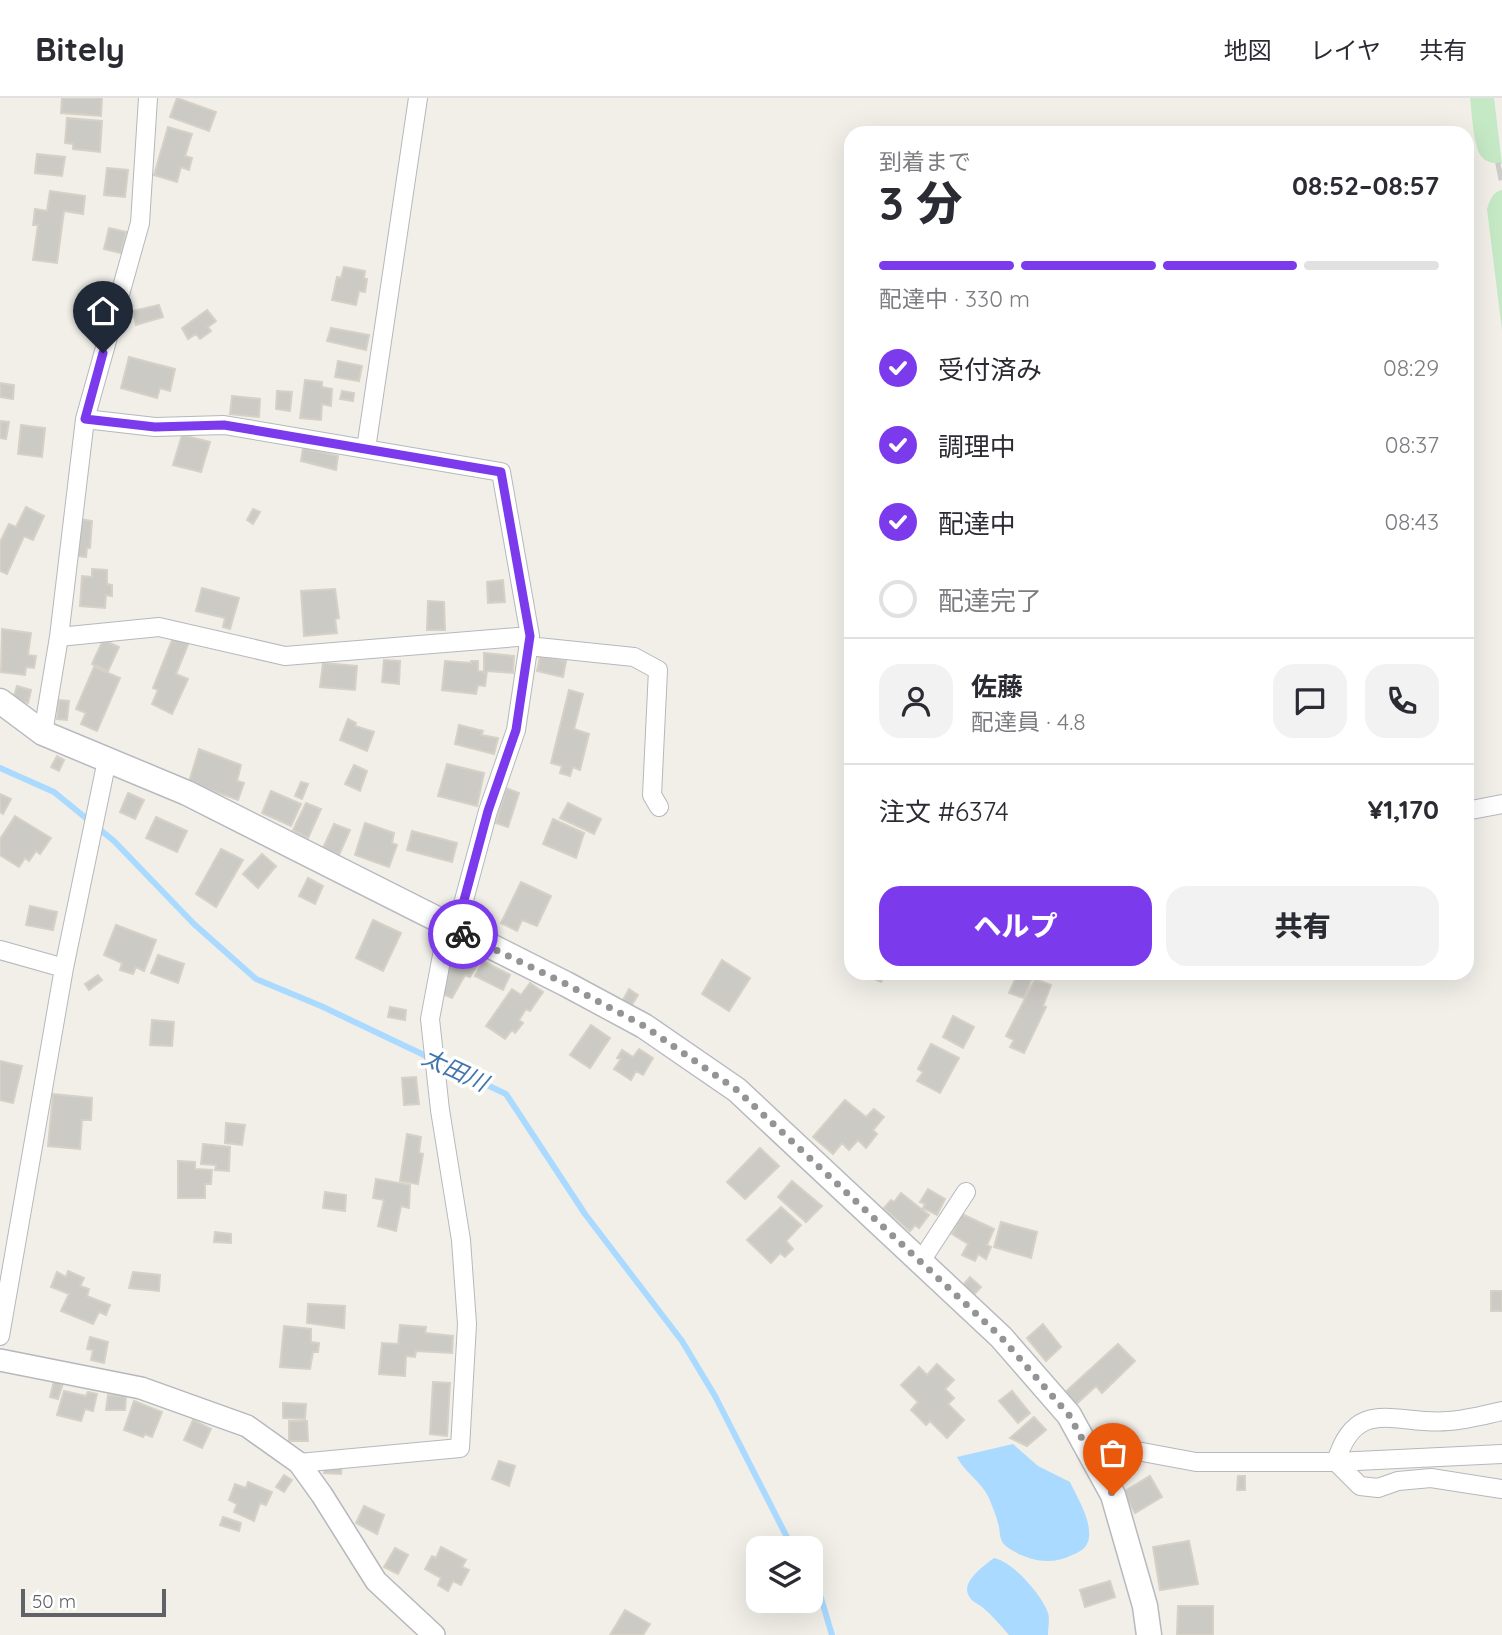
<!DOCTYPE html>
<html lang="ja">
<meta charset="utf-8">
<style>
:root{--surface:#fff;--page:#f2f2f3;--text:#2b2b33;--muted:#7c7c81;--line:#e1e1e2;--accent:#7c3aed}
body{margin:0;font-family:Quicksand,"Noto Sans JP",sans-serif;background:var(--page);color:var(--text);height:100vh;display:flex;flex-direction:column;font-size:26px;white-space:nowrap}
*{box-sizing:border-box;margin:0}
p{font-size:23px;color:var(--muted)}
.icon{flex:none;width:38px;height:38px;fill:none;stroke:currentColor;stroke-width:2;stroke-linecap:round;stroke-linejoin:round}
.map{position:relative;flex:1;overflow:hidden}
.drawer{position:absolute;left:844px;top:28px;width:630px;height:854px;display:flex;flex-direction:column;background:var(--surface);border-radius:21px;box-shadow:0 7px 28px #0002}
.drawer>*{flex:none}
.buttons{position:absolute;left:746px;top:1438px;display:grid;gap:14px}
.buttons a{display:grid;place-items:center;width:77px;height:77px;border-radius:14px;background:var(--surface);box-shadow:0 7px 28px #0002;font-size:35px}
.scale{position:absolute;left:21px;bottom:18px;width:145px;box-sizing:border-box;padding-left:7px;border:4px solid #5f6368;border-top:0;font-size:19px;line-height:24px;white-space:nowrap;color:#5f6368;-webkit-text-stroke:5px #fff;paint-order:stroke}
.pin{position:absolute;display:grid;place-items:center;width:60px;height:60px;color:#fff;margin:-72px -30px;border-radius:50% 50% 50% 0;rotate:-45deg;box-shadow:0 0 7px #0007}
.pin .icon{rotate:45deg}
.courier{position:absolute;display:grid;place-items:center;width:70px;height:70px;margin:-35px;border:5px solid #7c3aed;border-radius:50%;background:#fff;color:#222;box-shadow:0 2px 9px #0007}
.overview em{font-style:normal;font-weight:800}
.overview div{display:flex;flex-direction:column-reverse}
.overview{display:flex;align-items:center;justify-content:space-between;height:119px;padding:0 35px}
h1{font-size:46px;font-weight:800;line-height:52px}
.bar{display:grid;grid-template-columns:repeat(4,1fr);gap:10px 7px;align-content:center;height:84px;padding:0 35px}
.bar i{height:9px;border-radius:5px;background:var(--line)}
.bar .on{background:var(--accent)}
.bar p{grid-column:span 4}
.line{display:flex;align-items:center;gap:18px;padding:0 35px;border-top:2px solid var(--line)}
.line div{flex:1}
.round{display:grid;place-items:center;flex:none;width:74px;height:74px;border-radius:21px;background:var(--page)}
ol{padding:0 35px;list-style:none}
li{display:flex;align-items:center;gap:21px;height:77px}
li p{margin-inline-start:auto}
li .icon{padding:7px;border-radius:50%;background:var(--accent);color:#fff;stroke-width:4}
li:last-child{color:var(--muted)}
li i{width:38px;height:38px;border:4px solid var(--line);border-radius:50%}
.button{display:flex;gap:14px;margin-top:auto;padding:14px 35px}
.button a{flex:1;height:80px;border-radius:21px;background:var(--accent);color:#fff;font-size:28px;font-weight:800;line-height:80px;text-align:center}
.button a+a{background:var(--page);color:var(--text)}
header{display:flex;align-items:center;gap:42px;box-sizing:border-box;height:98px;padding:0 35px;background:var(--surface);border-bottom:2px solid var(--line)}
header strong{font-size:33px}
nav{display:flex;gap:38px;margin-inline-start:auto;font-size:24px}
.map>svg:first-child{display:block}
</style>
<header>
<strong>Bitely</strong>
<nav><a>地図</a><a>レイヤ</a><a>共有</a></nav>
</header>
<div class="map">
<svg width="1502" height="1537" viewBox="0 0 1502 1537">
<rect width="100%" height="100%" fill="#f1efe8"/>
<path fill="#c5e8c5" d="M1470,0H1494L1502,66C1494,65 1486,65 1481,58C1473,47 1472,14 1470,0Z
M1502,92V232L1487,111C1490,103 1492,94 1502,92Z"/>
<path fill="#aadaff" d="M1013,1346L1038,1368L1070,1384C1077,1399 1091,1421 1089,1439C1088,1449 1081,1454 1072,1457C1051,1468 1027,1463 1007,1449C998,1442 1001,1435 998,1425C996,1417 992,1408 989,1400C981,1383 965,1375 957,1359Z
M994,1460C1013,1464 1042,1497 1048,1515C1050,1521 1048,1530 1048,1537H1009C1000,1527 992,1517 982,1509C978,1506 971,1503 969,1498C960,1484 985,1467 994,1460Z"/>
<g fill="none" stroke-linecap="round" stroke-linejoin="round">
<path stroke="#aadaff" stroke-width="6" d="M0,670L54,694L114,743L194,826L256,881L321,908L506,996L585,1116L682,1243L715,1298L793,1451
M810,1482L821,1500L832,1537"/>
</g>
<path fill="#cccac5" stroke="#d6d1c6" stroke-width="2" d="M62,0H102L101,18L61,15Z
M177,0L216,14L209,33L170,19Z
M67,20L102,23L100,54L73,51V46L65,45Z
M168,29L192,36L185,58L192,60L189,72L181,69L177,84L154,77Z
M37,56L65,59L62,78L35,75Z
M107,70L128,72L125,99L104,97Z
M50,93L85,98L83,116L64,113L57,165L33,162L38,127H33L35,111L47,113Z
M109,130L126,134L121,155L104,151Z
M344,169L365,173L364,180L367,181L365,194L359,193L356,207L332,202L337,179L341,180Z
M159,207L163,219L136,227L133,213Z
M207,212L216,223L208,229L211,233L200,241L196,236L188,241L182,230Z
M331,230L369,237L366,252L327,243Z
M129,259L175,271L170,293L160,290L157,300L121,290Z
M338,263L362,268L359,283L335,279Z
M305,282L322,284V289L332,291L331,308L322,306L321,322L300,320Z
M0,285L14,287L13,301L0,299Z
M277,293L292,294L290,313L276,311Z
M342,293L354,295L353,303L340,301Z
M232,298L260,301L259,319L230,316Z
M0,323L9,324L6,341L0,340Z
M21,327L45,330L42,359L18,356Z
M182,337L210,344L201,374L173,367Z
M303,350L338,358L336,372L301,363Z
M26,409L44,418L33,442L24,438L7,476L0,473V444L9,426L16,429Z
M253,411L260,414L253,426L247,422Z
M75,420L92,423L90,450H87L86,459L71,457Z
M92,471L107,472V486L112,487V498L106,497L105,510L80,508L82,478L92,479Z
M503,482L505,504L488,505L487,484Z
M202,490L239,500L230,531L223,529L225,520L196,513Z
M335,491L339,520L335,521L337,535L304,538L301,493Z
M428,503L444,504L445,532H427Z
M2,531L31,535L28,557L36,558L34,570L26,569L25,577L1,574Z
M174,537L189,544L176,576L188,581L172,616L152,606L158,592L153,590Z
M103,542L119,549L108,573L92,566Z
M484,555L514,558L513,575L487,573L485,588L478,587L476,596L442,592L445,563L471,565V563H478V573L484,574Z
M540,558L566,563L563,579L537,573Z
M384,562L400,563L399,586L382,584Z
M323,565L357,568L355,592L320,589Z
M94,569L120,580L97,633L81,626L86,615L76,611Z
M17,588L31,592L28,605L13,601Z
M569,592L583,596L574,631L589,636L580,672L573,669L570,678L560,675L562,668L551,665Z
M59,602L69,603L67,622L57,621Z
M348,621L356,625L355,628L374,634L367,653L340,642Z
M459,627L483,633L481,637L498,640L494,656L455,646Z
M199,651L241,667L237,683L244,685L238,702L189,684Z
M57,658L64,662L59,673L51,669Z
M447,666L484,675L477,708L438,698Z
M354,667L367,673L360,693L345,686Z
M301,684L308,686L302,701L295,698Z
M506,690L519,695L508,729L496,725Z
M271,693L301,706L291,728L262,715Z
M128,695L144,702L135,721L120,714Z
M0,696L11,701L3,716L0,714Z
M306,705L321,711L308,740L293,732Z
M568,705L601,721L594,736L560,720Z
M15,718L51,740L40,756L36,753L29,763L25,760L19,769L0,757V741Z
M156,719L187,733L177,754L146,740Z
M553,721L584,735L576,760L543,746Z
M365,725L394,735L392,745L397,747L389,769L355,757Z
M334,726L350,732L339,757L323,750Z
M412,733L457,745L452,764L407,752Z
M221,751L243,762L216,809L196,796Z
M262,756L276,768L258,790L243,776Z
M308,780L323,788L315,806L299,798Z
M521,784L551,798L537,828L522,822L517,833L501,825Z
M30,808L57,814L53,832L26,827Z
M373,822L401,835L383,873L356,860Z
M116,827L156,842L144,873L136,869L133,876L120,872L122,865L104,857Z
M455,852L479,864L470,879L465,877L452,900L434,892Z
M158,857L184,866L178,885L151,875Z
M722,862L750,880L729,913L702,896Z
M483,863L510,877L503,892L475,878Z
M862,875H886L881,884Z
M1018,875H1034L1024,900L1009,895Z
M98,877L102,882L89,892L85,886Z
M1035,881L1051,887L1043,908L1046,909L1024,955L1010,949L1014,942L1006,938Z
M530,885L543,894L530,913L526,911L519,922L523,925L515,935L512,932L505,941L486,928L512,891L521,897Z
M629,891L638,897L630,910L622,904Z
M390,909L406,912L405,922L388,919Z
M953,918L974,929L963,950L943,939Z
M152,922L174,924L172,948L150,947Z
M591,927L610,940L590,970L570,957Z
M931,946L959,960L940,995L917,983L923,974L918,971Z
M639,951L653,960L643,977L636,973L631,982L614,971L621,961L617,960L622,952L633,959Z
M0,963L22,968L13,1005L0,1002Z
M416,979L419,1006L404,1007L402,980Z
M53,996L92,1000L91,1022H82L80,1051L48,1048Z
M845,1002L866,1019L874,1011L884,1019L873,1032L877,1036L866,1050L858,1042L849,1052L842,1045L833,1056L813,1039Z
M226,1025L245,1027L242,1047L225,1045Z
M407,1036L421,1039L419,1055L423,1056L418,1086L400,1083Z
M203,1046L230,1049L229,1073L215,1072L216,1067L201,1066Z
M760,1050L779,1068L745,1101L727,1084Z
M178,1063L195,1064V1071L212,1072L211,1086H205V1100H178Z
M376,1081L410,1087L409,1110L401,1108L396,1133L378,1128L384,1102L373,1100Z
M792,1083L822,1108L806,1124L778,1099Z
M928,1091L945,1101L937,1117L923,1110L925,1106L920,1104Z
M325,1094L346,1097L345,1113L323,1110Z
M901,1095L929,1117L919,1130L915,1127L910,1133L884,1110L891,1102L894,1104Z
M781,1109L801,1127L786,1143L793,1151L785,1159L780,1155L771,1165L747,1142Z
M962,1116L994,1131L987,1147L991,1149L986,1161L978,1156L975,1163L962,1157L968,1146L952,1136Z
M1001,1124L1037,1134L1031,1160L994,1149Z
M215,1134L231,1136V1145L214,1144Z
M68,1173L84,1180L80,1188L89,1191L87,1198L110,1207L106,1217L99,1214L93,1226L61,1213L69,1196L51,1189L57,1174L66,1179Z
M133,1174L160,1177L159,1193L129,1190Z
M970,1179L981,1189L968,1203L958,1193Z
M1491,1193H1502V1213H1491Z
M308,1206L345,1208L344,1230L307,1225Z
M1043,1226L1061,1249L1046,1263L1027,1240Z
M400,1227L426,1229L425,1235L453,1238L452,1255L416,1253L415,1259L406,1258L405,1278L379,1276L382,1245L398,1246Z
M284,1228L311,1231V1244L319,1245L318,1254H313L310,1271L280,1269Z
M90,1239L108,1244L104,1265L91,1262L93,1252L87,1251Z
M1118,1246L1135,1263L1102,1295L1096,1288L1073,1309L1062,1297Z
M937,1266L954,1282L945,1291L954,1300L948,1306L964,1322L947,1340L930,1323L926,1327L911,1312L918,1304L901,1287L919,1269L927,1277Z
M54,1283L63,1285L58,1301L50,1299Z
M433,1284L450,1285L447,1338L430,1336Z
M64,1293L86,1298L88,1294L97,1296L93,1313L85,1311L81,1323L57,1317Z
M1012,1293L1030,1315L1018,1325L999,1303Z
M108,1297L126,1299L125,1312H106Z
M134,1303L162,1314L152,1339L145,1336L143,1339L124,1332Z
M283,1305L306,1306L305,1321L283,1320Z
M1034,1319L1046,1332L1027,1348L1010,1340Z
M193,1322L211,1331L202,1350L184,1342Z
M289,1323H307L308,1343H289Z
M499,1363L515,1368L509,1388L492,1381Z
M325,1365L342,1366L341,1376L324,1375Z
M284,1377L292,1382L284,1394L276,1389Z
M1150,1378L1162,1399L1135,1415L1123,1394Z
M1238,1378H1245V1392H1237Z
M248,1384L272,1394L266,1407L260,1405L254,1423L234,1414L237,1406L229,1402L235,1386L246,1390Z
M364,1408L384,1417L377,1436L356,1425Z
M223,1419L241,1425L239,1433L220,1427Z
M1189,1443L1198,1486L1160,1492L1153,1449Z
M441,1449L466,1462L462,1469L469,1472L461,1487L453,1483L448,1493L438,1487L441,1480L425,1471L432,1458L436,1460Z
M395,1450L408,1457L398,1476L384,1469Z
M1110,1483L1115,1499L1085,1509L1080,1492Z
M1178,1508H1213V1537H1177Z
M625,1512L650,1526L643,1537H610Z"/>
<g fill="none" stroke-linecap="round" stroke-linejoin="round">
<path stroke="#ccccc8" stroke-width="18" stroke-dasharray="18 9" stroke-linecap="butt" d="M1497,74L1502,73"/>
<defs>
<path id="minor" d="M85,321L155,329L224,327L501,374L530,538L516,632L488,713L456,832L443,852L430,921L440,1012L461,1142L467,1226L460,1350L299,1365
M366,351L418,0
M59,539L159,529L285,558L530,538
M528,548L634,559L658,572L652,697L659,709
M43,635L59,539L85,321L140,125L148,0
M1466,713L1502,706
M0,852L64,870
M921,1163L966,1094
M0,1238L64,870L107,662
M1083,1343L1196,1364H1336L1502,1356
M1336,1364C1356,1296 1398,1328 1448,1323C1466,1322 1484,1317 1502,1313
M1336,1364L1360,1388L1378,1390L1398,1383L1431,1380L1502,1391"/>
<path id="tertiary" d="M0,1262L141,1290L247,1328L299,1365L322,1397L376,1483L434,1537"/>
<path id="secondary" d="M0,603L43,635L187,695L566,886L644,928L737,992L1001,1239L1069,1317L1113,1397L1145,1508L1149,1537"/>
</defs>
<use href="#minor" stroke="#b5b8bc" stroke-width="20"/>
<use href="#tertiary" stroke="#b5b8bc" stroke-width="24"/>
<use href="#secondary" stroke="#b6babf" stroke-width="27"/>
<use href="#minor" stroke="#fff" stroke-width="18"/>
<use href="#tertiary" stroke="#fff" stroke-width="21"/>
<use href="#secondary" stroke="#fff" stroke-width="24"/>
</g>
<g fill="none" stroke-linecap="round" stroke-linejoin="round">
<path stroke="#929495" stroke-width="7" stroke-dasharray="0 12.6" d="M463,836L566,886L644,928L737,992L1001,1239L1069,1317L1113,1397"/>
<path stroke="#7c3aed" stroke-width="9" d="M103,255L85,321L155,329L224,327L501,374L530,538L516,632L488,713L456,832L463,836"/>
</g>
<g text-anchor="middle" stroke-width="7" stroke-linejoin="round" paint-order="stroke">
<g font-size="23" font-style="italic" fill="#4174aa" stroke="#fff">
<text transform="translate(455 972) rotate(25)" y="8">太田川</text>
</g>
</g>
</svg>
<div class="buttons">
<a><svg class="icon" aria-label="layers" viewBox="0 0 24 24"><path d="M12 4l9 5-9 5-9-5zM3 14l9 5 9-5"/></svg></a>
</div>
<div class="scale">50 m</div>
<div class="pin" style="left:1113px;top:1397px;background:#ea580c"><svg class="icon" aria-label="bag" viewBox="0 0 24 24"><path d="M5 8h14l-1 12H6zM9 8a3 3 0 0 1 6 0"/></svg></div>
<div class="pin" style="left:103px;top:255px;background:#1f2937"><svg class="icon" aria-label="home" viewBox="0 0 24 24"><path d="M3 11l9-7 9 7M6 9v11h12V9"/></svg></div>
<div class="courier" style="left:463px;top:836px"><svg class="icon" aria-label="bike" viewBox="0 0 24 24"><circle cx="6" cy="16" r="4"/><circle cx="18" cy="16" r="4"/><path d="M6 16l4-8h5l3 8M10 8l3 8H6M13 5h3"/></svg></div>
<section class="drawer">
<div class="overview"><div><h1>3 分</h1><p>到着まで</p></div><em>08:52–08:57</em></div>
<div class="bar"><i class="on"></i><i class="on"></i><i class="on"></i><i></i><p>配達中 · 330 m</p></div>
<ol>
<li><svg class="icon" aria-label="check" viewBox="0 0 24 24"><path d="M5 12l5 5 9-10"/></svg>受付済み<p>08:29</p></li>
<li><svg class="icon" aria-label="check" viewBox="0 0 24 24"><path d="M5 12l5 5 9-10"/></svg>調理中<p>08:37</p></li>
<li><svg class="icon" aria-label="check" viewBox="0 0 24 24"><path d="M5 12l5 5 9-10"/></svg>配達中<p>08:43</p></li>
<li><i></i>配達完了</li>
</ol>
<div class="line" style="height:126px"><a class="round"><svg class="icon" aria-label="person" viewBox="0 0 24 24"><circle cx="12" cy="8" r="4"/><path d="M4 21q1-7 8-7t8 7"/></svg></a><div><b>佐藤</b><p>配達員 · 4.8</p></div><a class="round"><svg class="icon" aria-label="chat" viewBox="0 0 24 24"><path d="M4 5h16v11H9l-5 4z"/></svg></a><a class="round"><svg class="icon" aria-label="phone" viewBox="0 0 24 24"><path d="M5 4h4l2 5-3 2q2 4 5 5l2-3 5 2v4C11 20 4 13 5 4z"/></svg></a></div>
<div class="line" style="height:91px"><div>注文 #6374</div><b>¥1,170</b></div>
<div class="button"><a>ヘルプ</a><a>共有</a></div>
</section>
</div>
